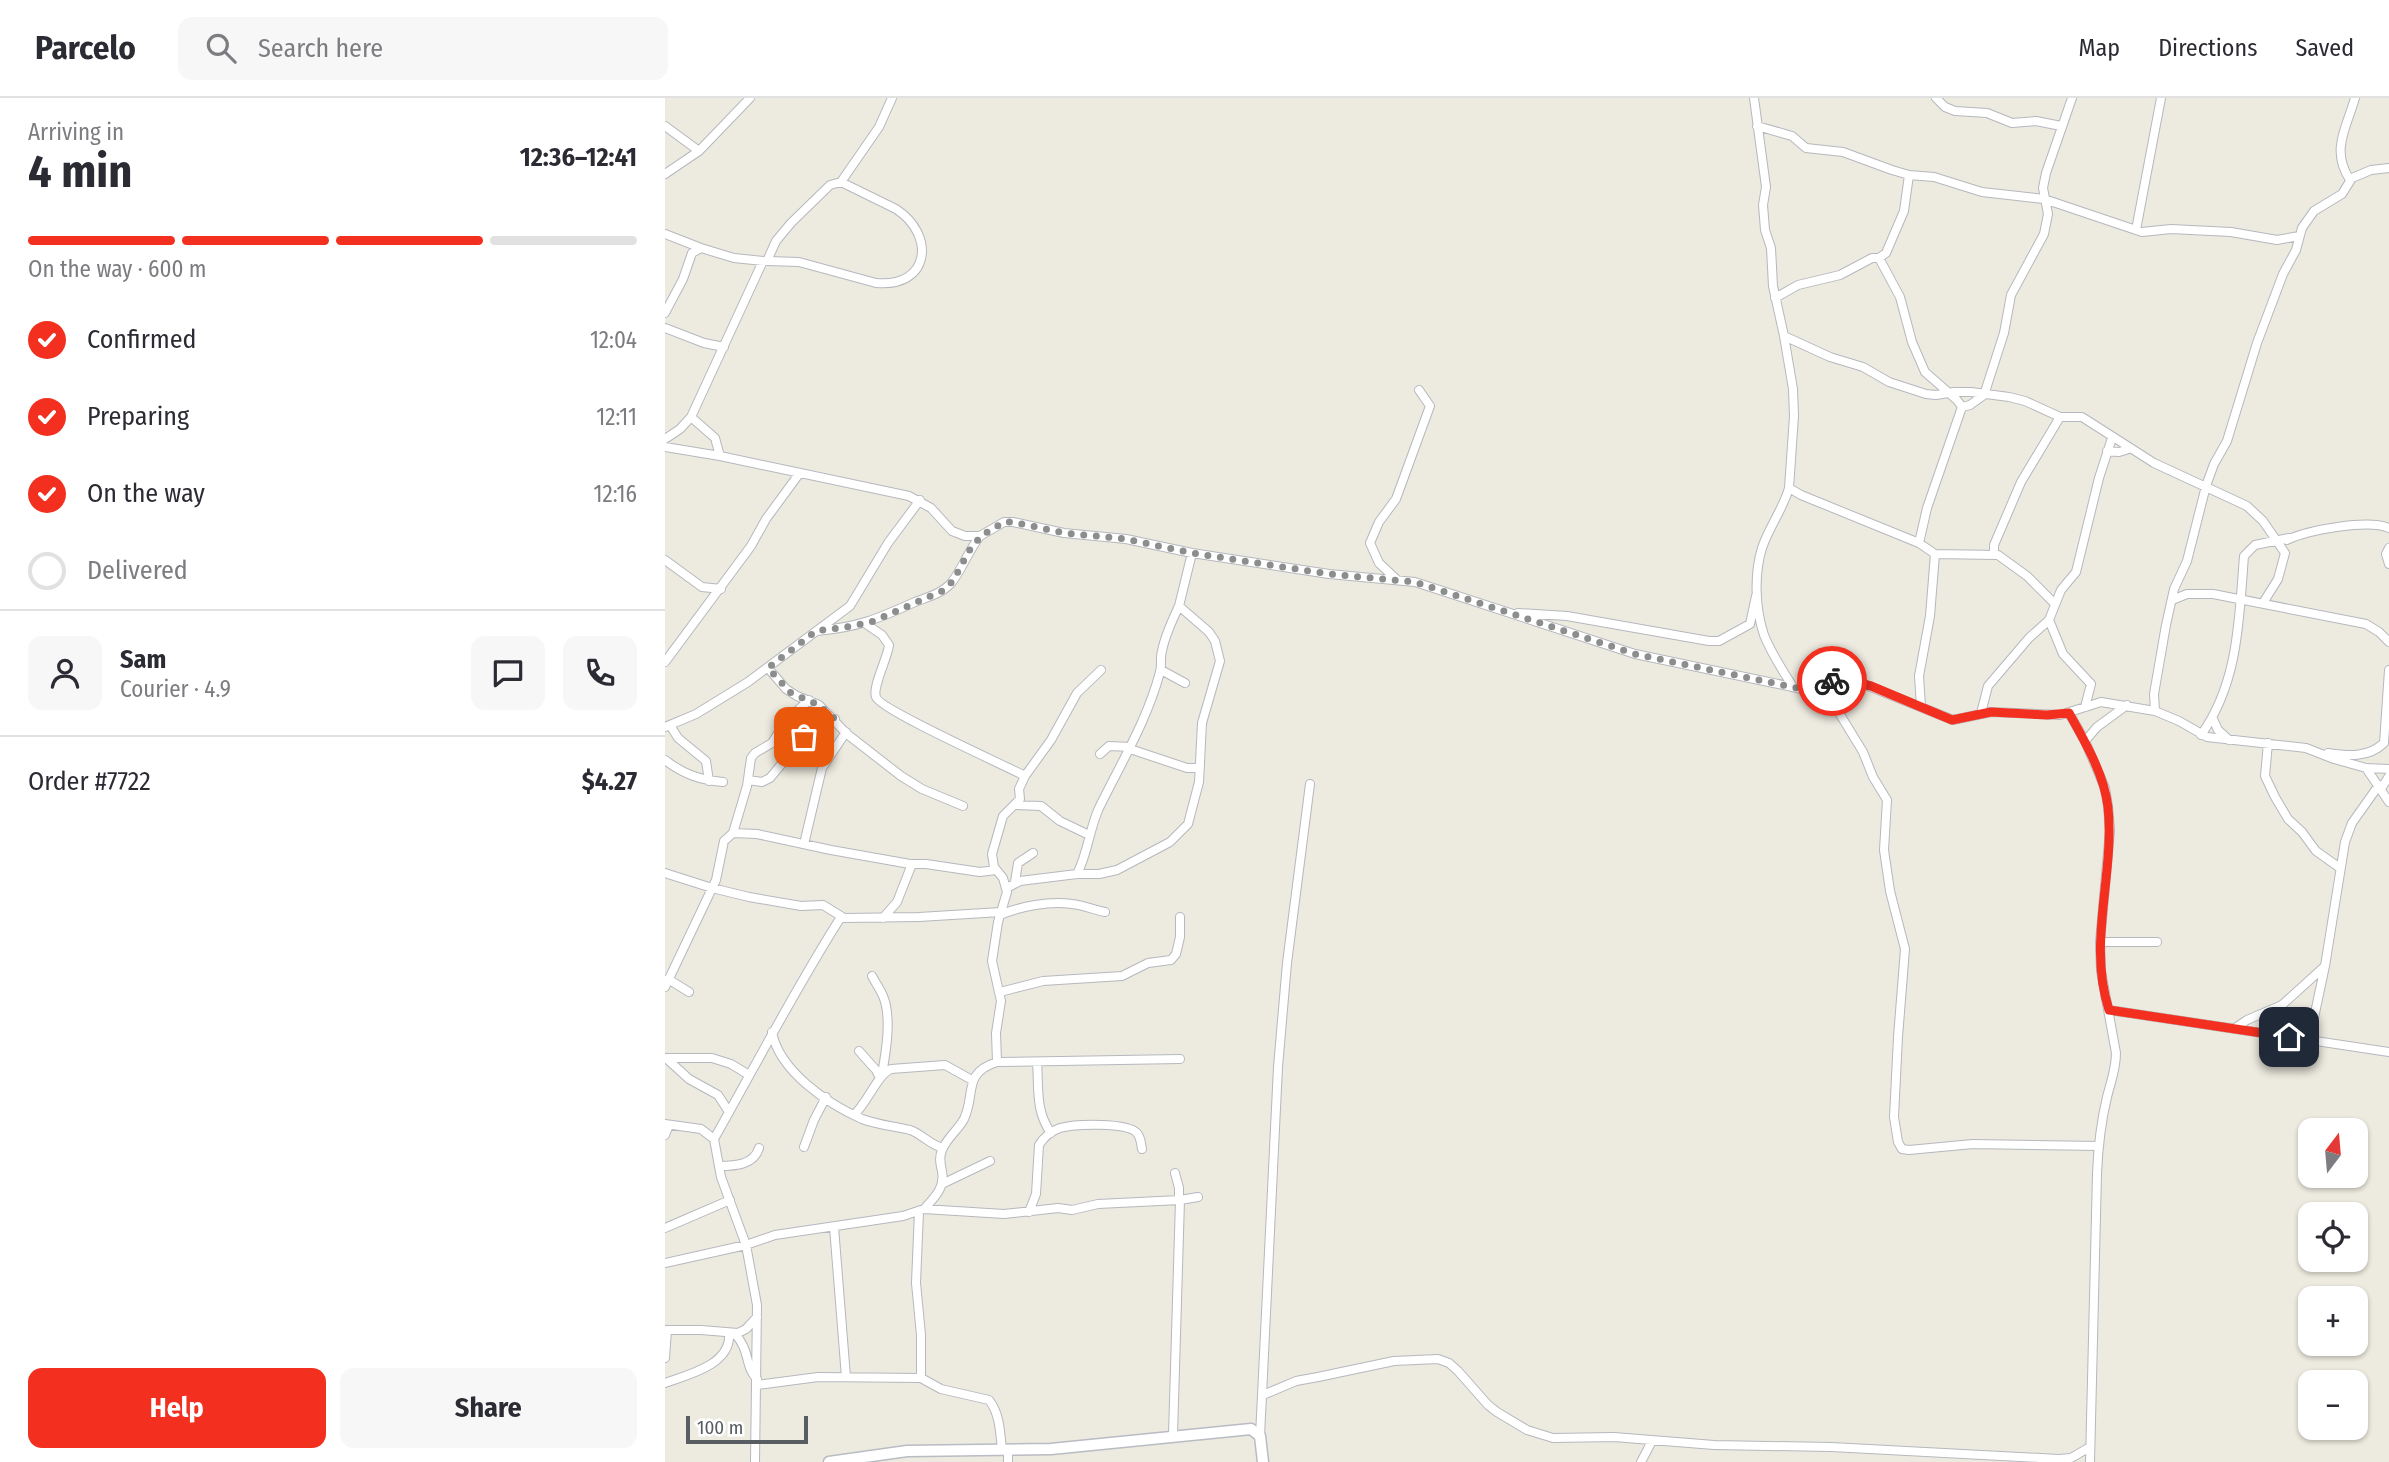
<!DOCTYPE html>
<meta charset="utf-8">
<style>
:root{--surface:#fff;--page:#f7f7f7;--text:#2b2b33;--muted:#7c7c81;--line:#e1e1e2;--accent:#f3301f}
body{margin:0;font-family:"Fira Sans Condensed",sans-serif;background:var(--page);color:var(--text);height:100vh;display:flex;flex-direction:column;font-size:26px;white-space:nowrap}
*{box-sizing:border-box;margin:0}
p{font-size:23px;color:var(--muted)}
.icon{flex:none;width:38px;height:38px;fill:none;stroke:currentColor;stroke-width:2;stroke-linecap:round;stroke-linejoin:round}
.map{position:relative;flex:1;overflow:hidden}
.panel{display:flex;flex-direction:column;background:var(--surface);width:665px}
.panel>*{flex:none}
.needle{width:46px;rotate:16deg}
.controls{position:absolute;left:1633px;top:1020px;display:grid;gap:14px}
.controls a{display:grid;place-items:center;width:70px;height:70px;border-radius:14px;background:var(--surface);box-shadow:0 2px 5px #0004;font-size:35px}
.scale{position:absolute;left:21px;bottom:18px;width:122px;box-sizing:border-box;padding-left:7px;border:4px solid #585d62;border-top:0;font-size:19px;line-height:24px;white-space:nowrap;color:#585d62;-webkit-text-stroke:5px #fff;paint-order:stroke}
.pin{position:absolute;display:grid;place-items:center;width:60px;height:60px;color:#fff;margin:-30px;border-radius:14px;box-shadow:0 4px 10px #0006}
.courier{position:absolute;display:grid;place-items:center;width:70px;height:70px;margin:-35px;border:5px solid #f3301f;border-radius:50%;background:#fff;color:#222;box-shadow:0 2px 9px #0007}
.summary em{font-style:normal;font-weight:700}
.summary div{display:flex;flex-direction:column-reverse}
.summary{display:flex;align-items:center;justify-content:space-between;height:119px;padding:0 28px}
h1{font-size:46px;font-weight:700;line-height:52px}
.bar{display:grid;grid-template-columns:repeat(4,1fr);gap:10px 7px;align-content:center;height:84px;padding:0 28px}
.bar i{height:9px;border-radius:5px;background:var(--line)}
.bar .on{background:var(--accent)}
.bar p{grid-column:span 4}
.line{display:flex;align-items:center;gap:18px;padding:0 28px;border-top:2px solid var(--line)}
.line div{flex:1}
.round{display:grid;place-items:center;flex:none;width:74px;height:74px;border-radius:14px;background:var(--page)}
ol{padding:0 28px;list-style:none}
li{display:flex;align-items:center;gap:21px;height:77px}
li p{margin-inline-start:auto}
li .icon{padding:7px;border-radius:50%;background:var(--accent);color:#fff;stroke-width:4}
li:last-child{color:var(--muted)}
li i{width:38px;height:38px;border:4px solid var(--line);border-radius:50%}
.action{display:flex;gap:14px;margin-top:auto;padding:14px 28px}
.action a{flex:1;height:80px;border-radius:14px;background:var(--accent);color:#fff;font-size:28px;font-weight:700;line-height:80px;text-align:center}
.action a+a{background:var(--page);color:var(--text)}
header{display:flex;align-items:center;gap:42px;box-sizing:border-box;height:98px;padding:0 35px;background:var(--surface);border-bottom:2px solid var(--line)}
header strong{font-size:33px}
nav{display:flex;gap:38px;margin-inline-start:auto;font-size:24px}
.search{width:490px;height:63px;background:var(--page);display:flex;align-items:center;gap:18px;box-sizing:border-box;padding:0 24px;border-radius:14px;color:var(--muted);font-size:26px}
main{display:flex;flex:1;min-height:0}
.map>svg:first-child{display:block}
</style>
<header>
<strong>Parcelo</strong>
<div class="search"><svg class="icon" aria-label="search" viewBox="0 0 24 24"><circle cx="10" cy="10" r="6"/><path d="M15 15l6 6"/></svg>Search here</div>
<nav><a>Map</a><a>Directions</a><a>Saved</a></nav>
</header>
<main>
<section class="panel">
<div class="summary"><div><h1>4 min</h1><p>Arriving in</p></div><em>12:36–12:41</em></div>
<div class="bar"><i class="on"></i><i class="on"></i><i class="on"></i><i></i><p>On the way · 600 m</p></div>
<ol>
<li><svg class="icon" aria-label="check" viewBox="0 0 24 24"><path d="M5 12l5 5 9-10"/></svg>Confirmed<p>12:04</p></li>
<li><svg class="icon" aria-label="check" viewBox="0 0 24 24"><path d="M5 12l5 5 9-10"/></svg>Preparing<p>12:11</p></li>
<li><svg class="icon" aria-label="check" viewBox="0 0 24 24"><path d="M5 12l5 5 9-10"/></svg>On the way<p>12:16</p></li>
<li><i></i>Delivered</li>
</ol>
<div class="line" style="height:126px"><a class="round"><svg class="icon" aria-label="person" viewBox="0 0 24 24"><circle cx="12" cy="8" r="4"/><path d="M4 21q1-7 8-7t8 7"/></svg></a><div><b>Sam</b><p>Courier · 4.9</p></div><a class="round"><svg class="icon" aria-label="chat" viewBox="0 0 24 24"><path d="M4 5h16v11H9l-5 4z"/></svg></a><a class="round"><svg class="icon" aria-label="phone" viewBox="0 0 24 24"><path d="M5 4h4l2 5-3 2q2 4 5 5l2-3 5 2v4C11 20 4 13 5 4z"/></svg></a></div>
<div class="line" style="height:91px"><div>Order #7722</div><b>$4.27</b></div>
<div class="action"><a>Help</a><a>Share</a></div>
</section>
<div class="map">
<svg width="1724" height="1364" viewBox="0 0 1724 1364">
<rect width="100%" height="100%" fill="#edeadf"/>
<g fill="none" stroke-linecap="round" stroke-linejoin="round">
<defs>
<path id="street" d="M1089,0L1101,89L1098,107L1100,132L1106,150L1108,188L1119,238L1128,291L1129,318L1124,390C1118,411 1104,429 1097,450C1089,476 1090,510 1099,537C1106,555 1118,573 1128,589
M1271,0L1280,9L1290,13L1322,15L1347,25L1371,23L1396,28
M0,28L34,53
M1092,28L1127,38L1141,50L1178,54L1227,72L1244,77L1269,79L1317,94L1379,101L1477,134L1506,131L1566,134L1612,142L1634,138
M0,76L34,53L85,0
M1685,82C1665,52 1682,29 1690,0
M1471,132L1496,0
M0,136L36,150
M1214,160L1235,199L1247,244L1260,274L1292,302L1297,309L1262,410L1254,445
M102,163L134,164L211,185C265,190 271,137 231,111L176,84
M1110,200L1133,187L1175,177L1207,160H1214L1221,155L1239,113L1244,77
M0,215L18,181L27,155L36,150L69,160L98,163
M0,230L39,245L59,249
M1119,238L1165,259L1198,269L1224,284L1261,296L1271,297L1289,294H1306L1344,299L1360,303L1395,319H1417L1489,365L1582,408L1598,423L1620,455L1613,481L1598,505
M1297,309L1305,307L1319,297L1339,235L1346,197L1379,136L1383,116L1378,90L1381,75L1407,0
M26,319L50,340L55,358
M0,341L15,331L26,319L98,163H102L111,143L126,125L165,87L176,84L214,29L227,0
M0,349L55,358L244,398L266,410L287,433L300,438H315L339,424H348L399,435L461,441L527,455L664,476L750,484L970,556L1137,591L1168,582L1196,585L1288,622L1326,614L1395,617L1436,604L1490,613L1514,623L1542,639L1641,650L1669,661L1701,670L1724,671
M1442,353L1454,354L1464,351
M1124,390L1136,397L1254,445L1270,456L1333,457L1362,478L1390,506
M1622,442C1643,432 1703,421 1724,430
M1724,450L1721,456L1724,466
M1329,456V447L1356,384L1395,319
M0,462L37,489L56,491
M731,481L714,465L705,445L714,424L731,401L765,308L754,292
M1507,502L1522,496H1548L1701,526L1714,534L1724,544
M853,515L902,518L1044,543H1054L1085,526L1091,498
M1384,522L1398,556L1426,586L1420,609
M201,526L217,537L224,547C223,559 207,589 211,599C214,611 341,668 360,678
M152,533C194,529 212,521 250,504C263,499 278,495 287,484C297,471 304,452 315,438
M0,564L86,448L101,421L134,376
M103,570L121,591L132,598L154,607L182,636L236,678L257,691L298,708
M496,572L520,585
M1143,590L1162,598L1168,605L1198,654L1208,679L1222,702L1219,752L1225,793L1240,851L1233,939L1229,1019L1233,1044L1237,1051L1244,1052L1308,1046L1434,1048
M1256,608L1254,578L1265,518L1270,456
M1490,613L1489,596L1501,527L1509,491L1522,463L1541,388L1549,366L1562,343L1592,245L1618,176L1631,152L1637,130L1649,113L1677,96L1687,80L1706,72L1724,70
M1316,615L1323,588L1364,540L1384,522L1396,492L1411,474L1434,380L1447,340
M1404,615L1420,643L1440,690L1443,708L1445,732L1435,844L1436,873L1451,955C1451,971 1446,983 1442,999C1436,1024 1433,1050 1432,1076L1425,1364
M1548,621L1553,632L1564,642
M5,627L13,640L41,663L44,683
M0,629L31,616L83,584L185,508L223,445L255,402
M1536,637C1574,584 1574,520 1579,458L1590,447L1624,440
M1420,643L1432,629L1462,607
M1603,645L1600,678L1610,699L1623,721L1637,734L1651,753L1675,770
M465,651L522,670H535
M1663,655C1683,658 1703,660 1719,645L1724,572
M435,656L444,648L466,649
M0,662C18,676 35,682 58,684
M1701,670L1724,704
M83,682L97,684L105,680L139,639L170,621
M1716,691L1724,678
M350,707L376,708L395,723L424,737
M68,735L82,688L86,660L90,655L107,645L120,624L144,602
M139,746L157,670L181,634
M0,775L47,790L84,799L136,808L158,807L179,820L254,819L336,814
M412,776C423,755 424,732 434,710C456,665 482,623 495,574C497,567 495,559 497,553C500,537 507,523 514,508
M350,784L353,765L368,755
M342,790L355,783L412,776H434L452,772L505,744L523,726L534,684L537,625L555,563L550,543L544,534L514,508L527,455
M335,817C356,808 384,803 407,806C418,807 429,812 440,814
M218,820L232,804L247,766
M1435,844H1492
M207,878C210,884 215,891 218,898C227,919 221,954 217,976
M3,881L24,894
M0,889L51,782L59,743L68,735L92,736L166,752L245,766H261L315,774L331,772
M335,894L378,883L457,878L483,865L506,862L511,856L515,839V819
M1444,912L1724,954
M1570,930L1582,922L1617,907L1659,869
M107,934C114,973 163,1006 197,1021C213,1027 229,1028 245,1032C257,1036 265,1047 278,1050
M1644,943L1660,868L1680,744L1687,725L1714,687
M194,953L211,972L215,980
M0,960H47L66,966L84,977
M2,961L24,981L53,997L64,1014
M332,964L331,935L336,903L327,863L333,824L342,794L338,780L329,769L327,756L338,718L355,701L354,691L360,678L386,642L412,595L436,572
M372,964C374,989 370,1013 386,1035
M189,1017C203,1004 212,977 226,971L280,967L307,982
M0,1026L36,1031L49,1041L56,1079L81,1147L92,1207L90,1364
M0,1037L4,1027
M49,1041C91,967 130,891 176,819
M139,1049L149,1022L161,999
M54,1068C70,1068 89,1067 94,1050
M510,1075L514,1090V1102
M277,1086L325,1063
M259,1111C270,1099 280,1090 277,1073C275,1065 274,1059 277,1052C282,1040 293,1032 299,1021C311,996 297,975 332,964L515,961
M254,1113L251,1185L256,1237V1280
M364,1114L371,1096L374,1047C379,1039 386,1033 395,1030C410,1026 462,1024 472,1035C476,1040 476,1046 477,1051
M169,1129L181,1279
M0,1130L65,1102
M0,1165L81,1147L110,1137L238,1118L259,1111L339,1116L393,1110L407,1112L433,1106L515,1102L533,1099
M0,1232H36L73,1235L81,1231L92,1219
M69,1235C86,1252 79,1268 92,1281
M0,1260L2,1232
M0,1285C22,1277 67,1267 64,1235
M92,1287L153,1279L256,1280L276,1291L324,1302C335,1316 335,1334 337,1352
M598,1297L631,1283L653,1279L729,1263L773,1261L784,1265L793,1273L823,1307L832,1314L862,1332L888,1340L949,1339L1049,1347L1166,1349L1394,1361L1406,1360L1425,1349
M508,1337L515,1102
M595,1338L613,969L622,865L645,686
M343,1364V1352
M976,1364L987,1343"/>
<path id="secondary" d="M164,1364L242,1353L386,1351L586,1331L595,1338L598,1364"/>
</defs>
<use href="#street" stroke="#b5b8be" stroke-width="10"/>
<use href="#secondary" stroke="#b8bcc3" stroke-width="13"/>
<use href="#street" stroke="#fff" stroke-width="8"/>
<use href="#secondary" stroke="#fff" stroke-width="10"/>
</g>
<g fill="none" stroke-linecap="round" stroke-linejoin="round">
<path stroke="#8c8e8e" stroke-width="7" stroke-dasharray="0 12.6" d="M139,639L170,621L154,607L126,595L103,570L151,533L188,528L209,523L277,493L288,483L304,453L316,438L339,424H348L399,435L461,441L527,455L664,476L750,484L970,556L1137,591L1167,583"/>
<path stroke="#f3301f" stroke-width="9" d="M1167,583L1181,582L1206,588L1287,622L1326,614L1382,617L1404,615C1420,644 1439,676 1443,709C1450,777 1422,845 1444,912L1624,939"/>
</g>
</svg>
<div class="controls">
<a><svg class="needle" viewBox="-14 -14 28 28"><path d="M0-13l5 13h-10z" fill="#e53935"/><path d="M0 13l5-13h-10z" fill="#7c7c81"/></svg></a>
<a><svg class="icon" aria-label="locate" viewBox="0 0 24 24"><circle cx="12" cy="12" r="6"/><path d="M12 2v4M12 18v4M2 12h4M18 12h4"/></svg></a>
<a>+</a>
<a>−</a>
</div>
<div class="scale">100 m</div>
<div class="pin" style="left:139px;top:639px;background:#ea580c"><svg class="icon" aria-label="bag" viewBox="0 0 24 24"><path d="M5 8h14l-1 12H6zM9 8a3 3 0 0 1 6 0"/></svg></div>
<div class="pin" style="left:1624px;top:939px;background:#1f2937"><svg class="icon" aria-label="home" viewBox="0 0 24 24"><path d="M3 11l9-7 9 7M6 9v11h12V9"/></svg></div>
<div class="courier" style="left:1167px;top:583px"><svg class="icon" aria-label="bike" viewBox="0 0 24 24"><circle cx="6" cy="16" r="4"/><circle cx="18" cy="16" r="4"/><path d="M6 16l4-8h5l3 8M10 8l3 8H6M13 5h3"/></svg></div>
</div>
</main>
